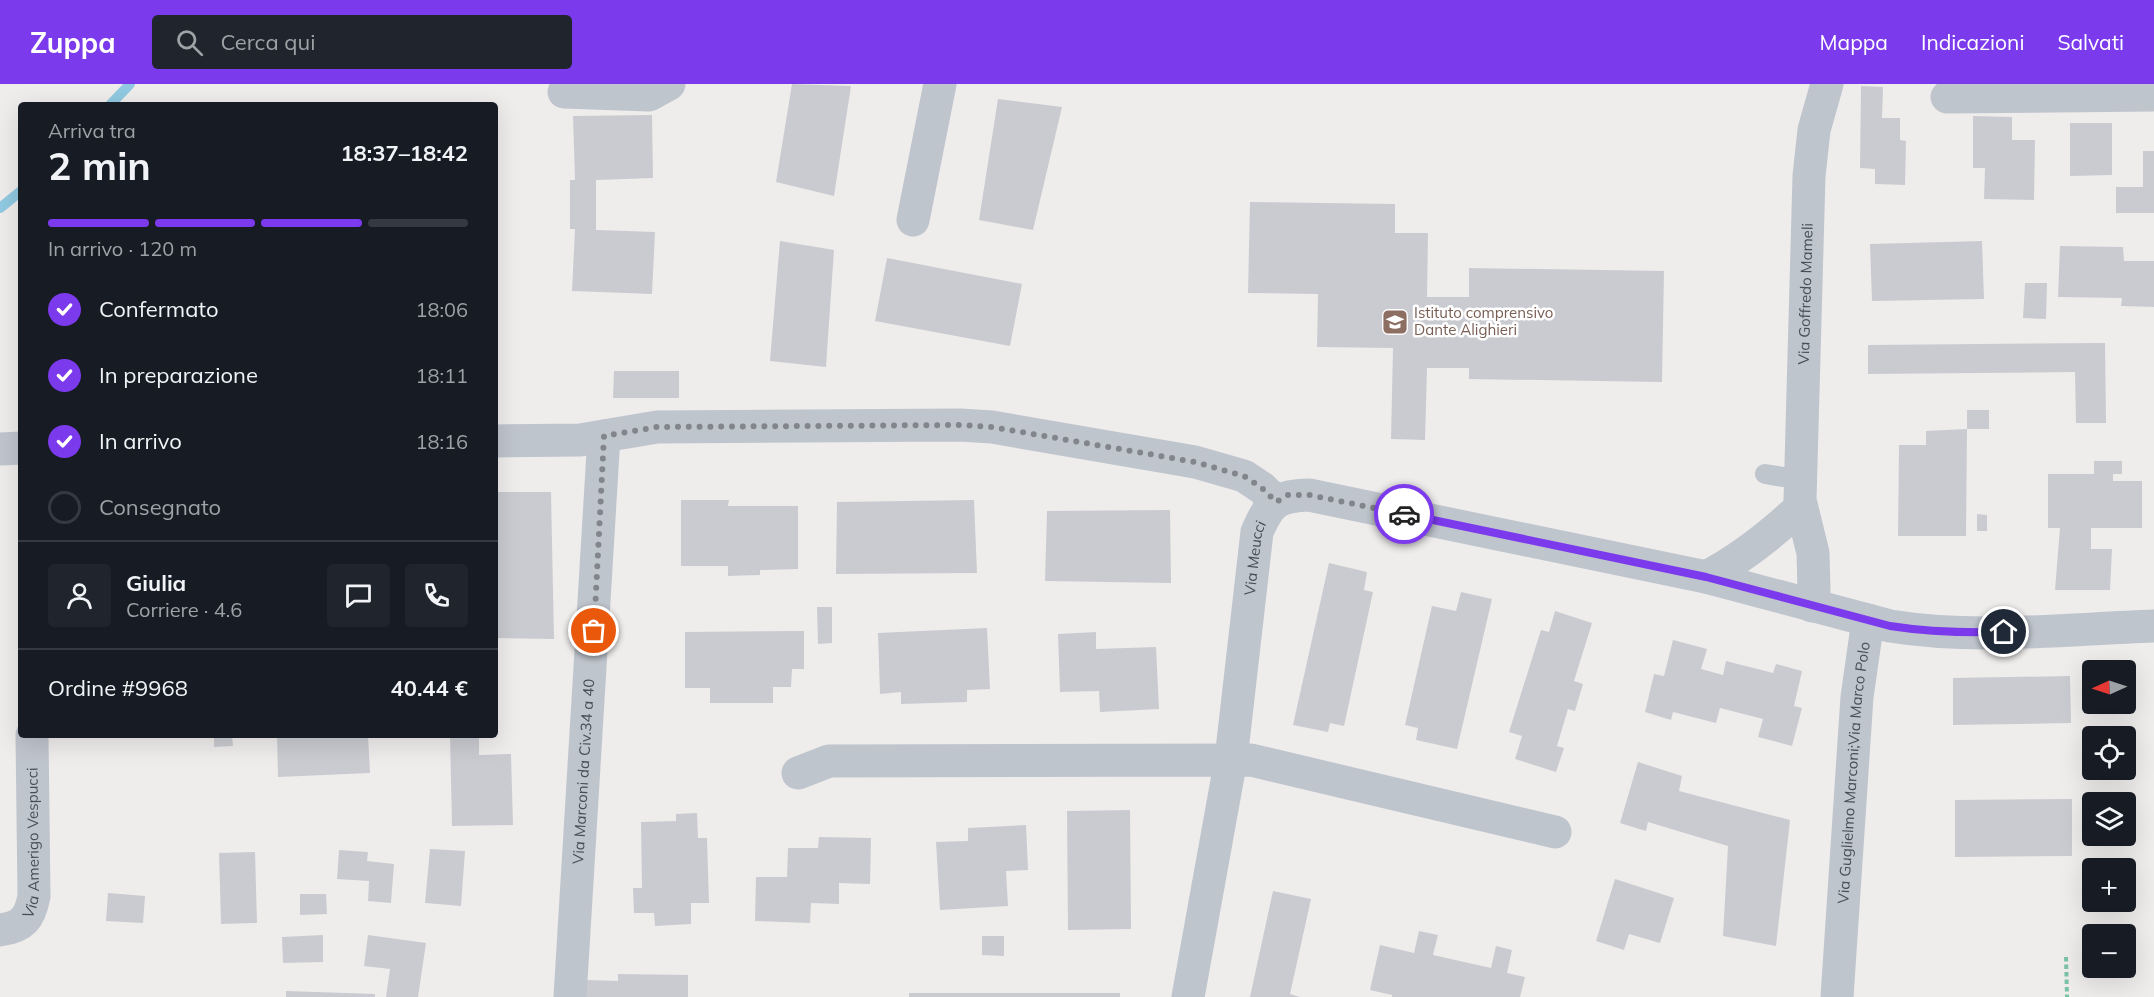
<!DOCTYPE html>
<html lang="it">
<meta charset="utf-8">
<style>
:root{--surface:#171b24;--page:#20242c;--text:#f1f3f6;--muted:#9ea1a6;--line:#363941;--accent:#7c3aed}
body{margin:0;font-family:Mulish,sans-serif;background:var(--page);color:var(--text);height:100vh;display:flex;flex-direction:column;font-size:22px;white-space:nowrap}
*{box-sizing:border-box;margin:0}
p{font-size:20px;color:var(--muted)}
.icon{flex:none;width:33px;height:33px;fill:none;stroke:currentColor;stroke-width:2;stroke-linecap:round;stroke-linejoin:round}
.map{position:relative;flex:1;overflow:hidden}
.panel{position:absolute;left:18px;top:18px;width:480px;height:636px;display:flex;flex-direction:column;background:var(--surface);border-radius:6px;box-shadow:0 6px 24px #0002}
.panel>*{flex:none}
.needle{width:39px;rotate:267deg}
.controls{position:absolute;left:2082px;top:576px;display:grid;gap:12px}
.controls a{display:grid;place-items:center;width:54px;height:54px;border-radius:6px;background:var(--surface);box-shadow:0 6px 24px #0002;font-size:30px}
.pin{position:absolute;display:grid;place-items:center;width:51px;height:51px;color:#fff;margin:-26px;border:3px solid #fff;border-radius:50%;box-shadow:0 2px 6px #0007}
.courier{position:absolute;display:grid;place-items:center;width:60px;height:60px;margin:-30px;border:4px solid #7c3aed;border-radius:50%;background:#fff;color:#222;box-shadow:0 2px 8px #0007}
.overview em{font-style:normal;font-weight:700}
.overview div{display:flex;flex-direction:column-reverse}
.overview{display:flex;align-items:center;justify-content:space-between;height:102px;padding:0 30px}
h1{font-size:39px;font-weight:700;line-height:45px}
.bar{display:grid;grid-template-columns:repeat(4,1fr);gap:9px 6px;align-content:center;height:72px;padding:0 30px}
.bar i{height:8px;border-radius:4px;background:var(--line)}
.bar .active{background:var(--accent)}
.bar p{grid-column:span 4}
.line{display:flex;align-items:center;gap:15px;padding:0 30px;border-top:2px solid var(--line)}
.line div{flex:1}
.round{display:grid;place-items:center;flex:none;width:63px;height:63px;border-radius:6px;background:var(--page)}
ol{padding:0 30px;list-style:none}
li{display:flex;align-items:center;gap:18px;height:66px}
li p{margin-inline-start:auto}
li .icon{padding:6px;border-radius:50%;background:var(--accent);color:#fff;stroke-width:4}
li:last-child{color:var(--muted)}
li i{width:33px;height:33px;border:3px solid var(--line);border-radius:50%}
header{display:flex;align-items:center;gap:36px;box-sizing:border-box;height:84px;padding:0 30px;background:var(--accent);color:#fff}
header strong{font-size:28px}
nav{display:flex;gap:33px;margin-inline-start:auto;font-size:21px}
.search{width:420px;height:54px;background:var(--page);display:flex;align-items:center;gap:15px;box-sizing:border-box;padding:0 21px;border-radius:6px;color:var(--muted);font-size:22px}
.map>svg:first-child{display:block}
</style>
<header>
<strong>Zuppa</strong>
<div class="search"><svg class="icon" aria-label="search" viewBox="0 0 24 24"><circle cx="10" cy="10" r="6"/><path d="M15 15l6 6"/></svg>Cerca qui</div>
<nav><a>Mappa</a><a>Indicazioni</a><a>Salvati</a></nav>
</header>
<div class="map">
<svg width="2154" height="913" viewBox="0 0 2154 913">
<rect width="100%" height="100%" fill="#efecec"/>
<g fill="none" stroke-linecap="round" stroke-linejoin="round">
<path stroke="#90c9e1" stroke-width="10" d="M110,21L130,0
M0,124L21,107"/>
</g>
<path fill="#cacbd1" d="M792,0L851,2L834,112L776,98Z
M1861,2L1883,3L1882,34H1900V56L1906,57L1905,101L1875,100V85L1860,84Z
M998,15L1062,23L1033,146L979,136Z
M652,31L653,94L596,96V146L655,148L652,210L572,207L575,145H570V96H575L573,32Z
M1973,32L2012,33V56H2035L2034,116L1984,115L1985,84H1973Z
M2070,39H2112V91L2070,92Z
M2143,67H2154V129H2116V103H2143Z
M1250,118L1395,120V149H1428L1427,213H1469V184L1664,187L1662,298L1469,295V284H1427L1425,356L1391,355L1393,264L1317,263L1318,210L1248,209Z
M780,157L834,166L826,283L770,277Z
M1982,157L1984,215L1872,217L1870,160Z
M2060,162L2123,163L2124,177H2154V223L2121,222L2122,214L2058,213Z
M887,174L1022,200L1010,262L875,237Z
M2025,199H2047L2046,235L2023,234Z
M2105,259L2106,339H2076L2075,288L1868,290V261Z
M614,287H679V314H613Z
M1967,326H1989V345H1967Z
M1967,345L1966,452H1898L1899,361H1926V347Z
M2094,377H2122V390H2113V397H2142V444H2091V465H2112L2110,506H2055L2060,444H2048V390H2094Z
M495,408H551L554,555L495,554Z
M681,416H729L728,422H798V485L760,486V491L728,492V482H681Z
M974,416L977,489L836,490L837,418Z
M1170,426L1171,499L1045,497L1047,427Z
M1977,430L1987,431V447H1977Z
M1329,479L1367,488L1364,506L1373,508L1344,642L1330,639L1328,648L1293,641Z
M1461,508L1492,515L1457,665L1416,656L1418,644L1405,641L1432,522L1456,527Z
M817,523H832V559L818,560Z
M1555,527L1592,539L1574,597L1583,600L1575,627L1568,625L1557,662L1564,664L1556,688L1515,675L1522,652L1509,648L1541,546L1549,548Z
M987,544L990,605L967,606V618L901,620V608L880,610L878,549Z
M804,547V585H792L791,603H773V619H710V604H685V548Z
M1096,548V565L1156,563L1159,625L1100,628L1099,607L1060,608L1058,550Z
M1673,556L1707,565L1701,585L1723,591L1726,577L1773,589L1776,580L1802,587L1794,622L1802,624L1792,662L1758,653L1763,635L1720,624L1716,639L1673,628L1671,636L1645,628L1654,590L1664,592Z
M2070,592L2071,639L1953,641V594Z
M214,651H232L233,662L214,663Z
M277,651H368L370,689L278,693Z
M450,651H479V671L511,670L513,741L452,742Z
M1638,678L1682,692L1679,707L1790,736L1776,862L1723,852L1728,762L1648,738L1646,747L1620,739Z
M2072,715V772L1955,773V716Z
M1130,726L1131,845L1068,846L1067,727Z
M697,729L698,754H707L709,819H691V840L655,842L654,829H634L633,804H642L641,738L676,737V730Z
M1026,741L1028,786L1006,787L1008,822L940,826L936,758L968,757V744Z
M819,753L871,754L870,800L839,799V820L811,819L810,839L755,837L756,793H787L788,764H818Z
M430,765L465,767L461,822L425,819Z
M339,766L368,768L367,777L394,780L391,819L368,817L369,797L337,795Z
M255,768L257,839L221,840L219,769Z
M1615,795L1674,814L1660,859L1629,850L1624,866L1596,857Z
M1273,807L1311,815L1290,910L1300,913H1250Z
M108,809L145,812L143,839L106,837Z
M300,810H326L327,830L300,831Z
M1419,847L1438,851L1433,871L1491,884L1496,862L1512,866L1507,889L1525,893L1520,913H1392V911L1370,906L1380,861L1414,869Z
M323,851V878L283,879L282,853Z
M368,851L426,859L418,913H386L390,885L364,882Z
M982,852H1004V872L982,871Z
M618,890L688,891V913H586V896L618,897Z
M286,907L375,910V913H286Z
M909,909H1120V913H909Z"/>
<g fill="none" stroke-linecap="round" stroke-linejoin="round">
<path stroke="#7ac3a6" stroke-width="4" stroke-dasharray="4.5 3" stroke-linecap="butt" d="M2066,873L2067,913"/>
<path stroke="#bfc5cd" stroke-width="20" d="M1765,390L1801,396"/>
<g stroke="#bfc5cd" stroke-width="33">
<path d="M564,8L649,11L669,0"/>
<path d="M1947,13L2154,11"/>
<path d="M913,136L940,0"/>
<path d="M495,357L580,356L657,343L960,341L992,343L1195,378L1244,392L1262,404L1276,418"/>
<path d="M0,365L21,364"/>
<path d="M1706,493C1741,475 1772,450 1801,423"/>
<path id="s1" d="M1812,522L1814,507L1813,469L1800,416L1809,92L1814,46L1827,0"/>
<path d="M798,689L829,677L1251,676L1555,748"/>
<path id="s2" d="M0,846C23,843 30,834 34,812L32,651"/>
<path id="s3" d="M570,913L604,352"/>
<path id="s4" d="M1188,913L1231,675L1257,448C1270,418 1277,412 1309,411L1706,493L1890,542C1976,556 2066,545 2154,542"/>
<path id="s5" d="M1837,913L1857,613L1868,536"/>
</g>
</g>
<g fill="none" stroke-linecap="round" stroke-linejoin="round">
<path stroke="#82858b" stroke-width="6" stroke-dasharray="0 10.8" d="M594,547L604,352L657,343L960,341L992,343L1195,378L1244,392L1262,404L1276,418L1288,411H1309L1404,430"/>
<path stroke="#7c3aed" stroke-width="8" d="M1404,430L1706,493L1890,542C1928,548 1965,549 2004,548"/>
</g>
<defs>
<symbol id="school-square" viewBox="-11 -11 22 22"><rect x="-9" y="-9" width="18" height="18" rx="4" fill="#8d6e63" stroke="#fff"/><path d="M0-5L7-2L0 1L-7-2ZM-4 1L0 2.5L4 1V4Q0 6-4 4Z" fill="#fff"/></symbol>
</defs>
<g fill-rule="evenodd">
<use href="#school-square" x="1380" y="223" width="30" height="30"/>
</g>
<g text-anchor="middle" stroke-width="5" stroke-linejoin="round" paint-order="stroke">
<g font-size="15" fill="#474e57" stroke="#fff">
<text dy="5" stroke="none"><textPath href="#s1" startOffset="314">Via Goffredo Mameli</textPath></text>
<text dy="5" stroke="none"><textPath href="#s4" startOffset="444">Via Meucci</textPath></text>
<text dy="5" stroke="none"><textPath href="#s3" startOffset="226">Via Marconi da Civ.34 a 40</textPath></text>
<text dy="5" stroke="none"><textPath href="#s5" startOffset="225">Via Guglielmo Marconi;Via Marco Polo</textPath></text>
<text dy="5" stroke="none"><textPath href="#s2" startOffset="106">Via Amerigo Vespucci</textPath></text>
</g>
<g font-size="15" fill="#785e54" stroke="#fff" text-anchor="start">
<text x="1414" y="234">Istituto comprensivo<tspan x="1414" dy="17">Dante Alighieri</tspan></text>
</g>
</g>
</svg>
<div class="controls">
<a><svg class="needle" viewBox="-14 -14 28 28"><path d="M0-13l5 13h-10z" fill="#e53935"/><path d="M0 13l5-13h-10z" fill="#9ea1a6"/></svg></a>
<a><svg class="icon" aria-label="locate" viewBox="0 0 24 24"><circle cx="12" cy="12" r="6"/><path d="M12 2v4M12 18v4M2 12h4M18 12h4"/></svg></a>
<a><svg class="icon" aria-label="layers" viewBox="0 0 24 24"><path d="M12 4l9 5-9 5-9-5zM3 14l9 5 9-5"/></svg></a>
<a>+</a>
<a>−</a>
</div>
<div class="pin" style="left:594px;top:547px;background:#ea580c"><svg class="icon" aria-label="bag" viewBox="0 0 24 24"><path d="M5 8h14l-1 12H6zM9 8a3 3 0 0 1 6 0"/></svg></div>
<div class="pin" style="left:2004px;top:548px;background:#1f2937"><svg class="icon" aria-label="home" viewBox="0 0 24 24"><path d="M3 11l9-7 9 7M6 9v11h12V9"/></svg></div>
<div class="courier" style="left:1404px;top:430px"><svg class="icon" aria-label="car" viewBox="0 0 24 24"><path d="M5 17H2v-5l4-1 3-4h7l3 4 3 1v5h-3M9 17h6M6 11h13"/><circle cx="7" cy="17" r="2"/><circle cx="17" cy="17" r="2"/></svg></div>
<section class="panel">
<div class="overview"><div><h1>2 min</h1><p>Arriva tra</p></div><em>18:37–18:42</em></div>
<div class="bar"><i class="active"></i><i class="active"></i><i class="active"></i><i></i><p>In arrivo · 120 m</p></div>
<ol>
<li><svg class="icon" aria-label="check" viewBox="0 0 24 24"><path d="M5 12l5 5 9-10"/></svg>Confermato<p>18:06</p></li>
<li><svg class="icon" aria-label="check" viewBox="0 0 24 24"><path d="M5 12l5 5 9-10"/></svg>In preparazione<p>18:11</p></li>
<li><svg class="icon" aria-label="check" viewBox="0 0 24 24"><path d="M5 12l5 5 9-10"/></svg>In arrivo<p>18:16</p></li>
<li><i></i>Consegnato</li>
</ol>
<div class="line" style="height:108px"><a class="round"><svg class="icon" aria-label="person" viewBox="0 0 24 24"><circle cx="12" cy="8" r="4"/><path d="M4 21q1-7 8-7t8 7"/></svg></a><div><b>Giulia</b><p>Corriere · 4.6</p></div><a class="round"><svg class="icon" aria-label="chat" viewBox="0 0 24 24"><path d="M4 5h16v11H9l-5 4z"/></svg></a><a class="round"><svg class="icon" aria-label="phone" viewBox="0 0 24 24"><path d="M5 4h4l2 5-3 2q2 4 5 5l2-3 5 2v4C11 20 4 13 5 4z"/></svg></a></div>
<div class="line" style="height:78px"><div>Ordine #9968</div><b>40.44 €</b></div>
</section>
</div>
